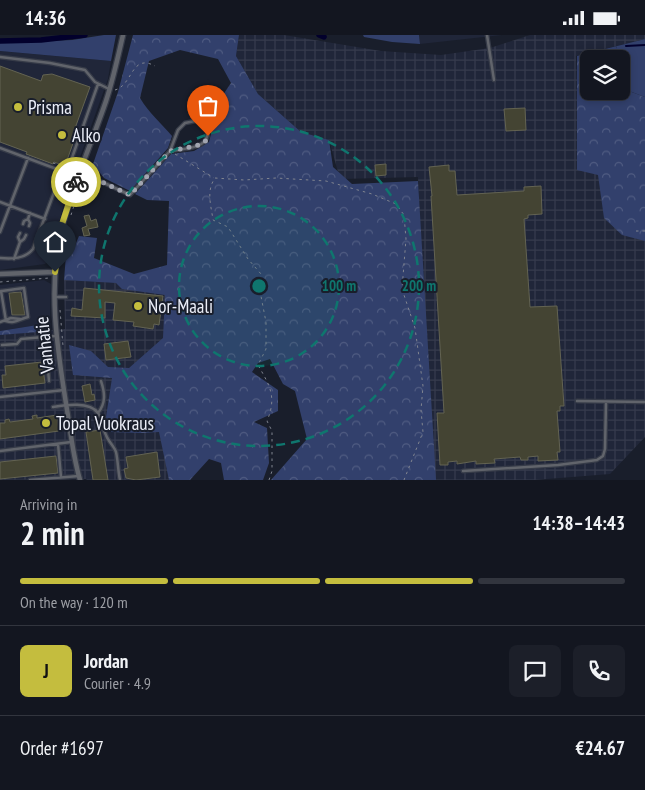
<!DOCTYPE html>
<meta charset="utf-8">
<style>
:root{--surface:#131620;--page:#1c1f29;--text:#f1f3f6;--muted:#9d9fa5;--line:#32353e;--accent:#c4bd3e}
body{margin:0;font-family:"PT Sans Narrow",sans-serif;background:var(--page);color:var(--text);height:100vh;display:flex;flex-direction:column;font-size:19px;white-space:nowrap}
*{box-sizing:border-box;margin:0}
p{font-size:16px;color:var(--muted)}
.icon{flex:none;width:28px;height:28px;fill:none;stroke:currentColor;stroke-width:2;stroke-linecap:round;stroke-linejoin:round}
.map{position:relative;height:445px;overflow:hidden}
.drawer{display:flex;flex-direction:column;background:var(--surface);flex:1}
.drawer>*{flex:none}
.tools{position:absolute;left:580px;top:15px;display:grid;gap:10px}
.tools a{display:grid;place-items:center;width:50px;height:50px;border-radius:8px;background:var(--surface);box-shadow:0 2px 8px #0003,0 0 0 1px var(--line);font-size:25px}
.pin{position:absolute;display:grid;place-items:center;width:42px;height:42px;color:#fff;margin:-51px -21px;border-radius:50% 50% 50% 0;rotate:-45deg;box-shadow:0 0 5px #0007}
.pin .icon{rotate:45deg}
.courier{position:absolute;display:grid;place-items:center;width:50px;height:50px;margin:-25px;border:4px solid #c4bd3e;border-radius:50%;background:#fff;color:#222;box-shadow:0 1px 6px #0007}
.summary em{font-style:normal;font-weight:700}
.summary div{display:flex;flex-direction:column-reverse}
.summary{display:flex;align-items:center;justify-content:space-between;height:85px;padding:0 20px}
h1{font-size:32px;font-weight:700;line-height:38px}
.bar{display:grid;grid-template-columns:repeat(4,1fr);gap:8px 5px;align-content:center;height:60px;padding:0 20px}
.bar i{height:6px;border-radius:4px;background:var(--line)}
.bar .current{background:var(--accent)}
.bar p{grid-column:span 4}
.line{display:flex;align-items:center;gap:12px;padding:0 20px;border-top:1px solid var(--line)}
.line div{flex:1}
.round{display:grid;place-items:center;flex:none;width:52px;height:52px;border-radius:8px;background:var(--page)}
.status{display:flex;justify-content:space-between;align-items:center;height:35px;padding:0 25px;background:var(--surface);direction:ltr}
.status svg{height:14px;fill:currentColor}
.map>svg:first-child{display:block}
</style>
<div class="status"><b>14:36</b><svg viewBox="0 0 49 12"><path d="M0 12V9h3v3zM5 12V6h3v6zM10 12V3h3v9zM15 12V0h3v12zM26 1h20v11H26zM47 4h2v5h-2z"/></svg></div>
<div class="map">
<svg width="645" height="445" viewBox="0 0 645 445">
<defs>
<pattern id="industrial-grid" width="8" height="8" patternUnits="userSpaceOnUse" patternTransform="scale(1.25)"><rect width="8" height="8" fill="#202639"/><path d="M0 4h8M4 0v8" fill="none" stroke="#363b4d"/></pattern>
<pattern id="forest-crowns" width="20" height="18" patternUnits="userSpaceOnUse" patternTransform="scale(1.25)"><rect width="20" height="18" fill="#32406c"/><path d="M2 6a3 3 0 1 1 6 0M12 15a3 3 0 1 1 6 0" fill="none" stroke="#505c82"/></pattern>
</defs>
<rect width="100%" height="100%" fill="#191e2b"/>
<path fill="#202639" d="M419,0H502L420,9Z
M0,16L111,26L108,44L65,164L55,204L53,221L45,229L0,235Z
M44,245L51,249L50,288L0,296V250Z"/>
<path fill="url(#industrial-grid)" d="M239,0H284L381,16L441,20L490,13L530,0H645V4L576,21L580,102L645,205V402L610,439L534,445H430L418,142L340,144L329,105L301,97L258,59L236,21Z
M64,245L175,251L169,445H87L86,444L0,445V300L65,294Z"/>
<path fill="#32406c" d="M104,0H116L111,26L0,16V8L72,5Z
M363,0H419L420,9L392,7L364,2Z
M645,4V62L621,53V24H612L617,11Z"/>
<path fill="url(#forest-crowns)" d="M133,0H239L236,21L258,59L301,97L329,105L333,132L352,149L418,146L436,445H271L307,404L295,356L283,349L270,324L258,328L252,337L278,355V376L254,387L267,393L269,428L263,445H224L221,428L209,424L190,445H169L159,397L141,398L111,397L106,382L112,343L73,340L69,310L91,316L108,332L129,333L163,303L165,260L122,254L116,248L64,245L66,220L72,218L79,201L97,203L94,223L134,239L167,230L169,166L147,165L135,159L171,119L194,116L209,107L213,91L208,82L231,48L218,24L180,15L149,26L140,63C149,78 161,88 172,101L168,113L130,156L104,143L93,129L118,57Z
M617,11L612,24H589V56H621V53L645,62V206L622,200L604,183L598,140L577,135V21Z
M50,288L51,296L0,300V296Z"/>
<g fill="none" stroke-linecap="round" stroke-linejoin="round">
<path stroke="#02002c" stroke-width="2" d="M626,11L645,10"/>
<path stroke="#02002c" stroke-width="5.5" d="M319,0L324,2
M0,6L41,5L85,0"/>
</g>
<path fill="#443" stroke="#636352" d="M0,31L41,46L43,40L52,39L90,52L74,96L77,97L65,131L54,127L53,129L26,119L27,117L0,107Z
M525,73L526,95L506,96L504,74Z
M386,129V140L376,141L375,130Z
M449,130V136H455L457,160L524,156V152L541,151L542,179L528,180V183L524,184L530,272L557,271L564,371H560V376H557L560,417H557L558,425L538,426V421L528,422V425H521L520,422L494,424L495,428L476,429V426L457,429V426L448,427V430H440L437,378H444L431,161H432L429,132Z
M89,180L91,186L96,184L98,192L88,194L90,200L84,201L82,193L87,191L84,181Z
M84,253L163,261L159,290L154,289L153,294L133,291L134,287L113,285L115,268L105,267V283L71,281L72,273L82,275Z
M21,257L25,280H12L9,258Z
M128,306L131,322L106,325L104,309Z
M42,327L45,348L3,353L2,340H6L5,331Z
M90,349L92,360L94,359L95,365L85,367L82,351Z
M37,380V383L57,380L59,396L0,404V388H5V385L9,384L10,387L33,384L32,381Z
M100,395L108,445H93L86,397Z
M157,417L160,442L136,445L126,443L124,434L128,433L126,422Z
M56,421L58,438L0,444V427Z"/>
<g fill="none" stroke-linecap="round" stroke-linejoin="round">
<defs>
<path id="service" d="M487,0L494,45
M0,22L50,28L85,35L95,47L109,54
M0,113L62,136L85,139L130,160L170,116L178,95L185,88L200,85L206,88C215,114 188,113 170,116
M67,137L98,49
M0,167L45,184
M28,184L30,188L29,191
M23,189L24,186L28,184L30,178
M0,197L28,123
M20,198L18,202L20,207
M0,223C12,224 25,224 33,214L62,136
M14,224L20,207L24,204L26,200
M1,256L6,286
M2,256L24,253L28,282C19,284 15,289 6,286
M55,262H66
M0,287L11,283L20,284
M2,310L17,309L21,304L56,301
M49,346L46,312L51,302
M0,362L64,355
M577,366L645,367
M53,372C65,370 90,366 98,378C103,385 102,393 106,400C108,406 114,411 116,417C118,426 118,436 120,445
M98,378C106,368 105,358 101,346
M58,409L61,442
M0,416L71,407
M463,436L558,430L597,425L603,421L605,414L606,367
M30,445L79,441"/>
<path id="minor" d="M0,239L55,237
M80,445C74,425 71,402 68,381C58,319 46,251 63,188C74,147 92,107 106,66C113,45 118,22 123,0"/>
</defs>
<use href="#service" stroke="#363b48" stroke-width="5"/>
<use href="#minor" stroke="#363b48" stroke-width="7"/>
<path stroke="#818590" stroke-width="1" stroke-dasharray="2.5 4" stroke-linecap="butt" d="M115,55C133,50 131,18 155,31
M175,119L214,143
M53,128L64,131
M86,135L90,124
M71,180L83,143
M636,196H645
M63,216L65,205
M0,247L49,243
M60,275L63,311
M269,445L272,436V396L267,386C277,362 270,351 258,330L266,314V287L259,251L261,239L248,224L228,192L213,185C211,170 206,156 215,143L244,145L276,143L326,146L372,159L396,169L404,180L406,204L402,254L415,293L423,351L421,375L423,397L404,445"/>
<use href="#service" stroke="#61646b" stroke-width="2.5"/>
<use href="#minor" stroke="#61646b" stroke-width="4.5"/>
</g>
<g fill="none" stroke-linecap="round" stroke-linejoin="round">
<path stroke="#a2a5b0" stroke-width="5" stroke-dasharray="0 9" d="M76,147L79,138L85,139L130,160L170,116L196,111L205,107L208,101"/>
<path stroke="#c4bd3e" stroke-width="6" d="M55,237L62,189L76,147"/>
</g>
<circle cx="259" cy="251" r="80" fill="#0f766e" fill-opacity=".12"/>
<g fill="none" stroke="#0f766e" stroke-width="2.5" stroke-dasharray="9 6">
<circle cx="259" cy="251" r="80"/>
<circle cx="259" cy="251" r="160"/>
</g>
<g fill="#c4bd3e" stroke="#191e2b" stroke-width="2">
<circle cx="18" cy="72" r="5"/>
<circle cx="62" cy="100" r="5"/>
<circle cx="138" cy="271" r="5"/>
<circle cx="46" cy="388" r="5"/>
</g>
<g text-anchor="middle" stroke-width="4" stroke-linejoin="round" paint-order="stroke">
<g font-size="19" fill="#ebeef8" stroke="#191e2b" text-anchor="start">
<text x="28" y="79">Prisma</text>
<text x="72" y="107">Alko</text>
<text x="148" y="278">Nor-Maali</text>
<text x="56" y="395">Topal Vuokraus</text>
</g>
<g font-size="19" fill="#ebeef8" stroke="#191e2b">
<text transform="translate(44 310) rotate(-96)" y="7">Vanhatie</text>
</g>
</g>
<circle cx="259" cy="251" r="8" fill="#0f766e" stroke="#191e2b" stroke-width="2.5"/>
<g font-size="15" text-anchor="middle" font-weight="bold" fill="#0f766e" stroke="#191e2b" stroke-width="4" stroke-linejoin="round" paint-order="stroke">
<text x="339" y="256">100 m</text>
<text x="419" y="256">200 m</text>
</g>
</svg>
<div class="tools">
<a><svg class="icon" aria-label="layers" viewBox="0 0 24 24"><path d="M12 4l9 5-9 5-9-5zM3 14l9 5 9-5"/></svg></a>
</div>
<div class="pin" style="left:208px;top:101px;background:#ea580c"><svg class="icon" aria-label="bag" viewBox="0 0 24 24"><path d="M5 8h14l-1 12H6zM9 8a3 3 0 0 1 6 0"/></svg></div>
<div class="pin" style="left:55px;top:237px;background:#1f2937"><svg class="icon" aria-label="home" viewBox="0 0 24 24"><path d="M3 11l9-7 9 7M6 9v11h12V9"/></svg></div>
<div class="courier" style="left:76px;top:147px"><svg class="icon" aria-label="bike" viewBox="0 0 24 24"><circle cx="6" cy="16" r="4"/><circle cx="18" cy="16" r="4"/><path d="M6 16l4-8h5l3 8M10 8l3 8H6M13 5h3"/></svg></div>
</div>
<section class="drawer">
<div class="summary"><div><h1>2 min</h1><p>Arriving in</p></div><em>14:38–14:43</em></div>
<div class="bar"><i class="current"></i><i class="current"></i><i class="current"></i><i></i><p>On the way · 120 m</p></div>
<div class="line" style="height:90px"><b class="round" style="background:var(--accent);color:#111">J</b><div><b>Jordan</b><p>Courier · 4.9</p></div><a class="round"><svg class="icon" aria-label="chat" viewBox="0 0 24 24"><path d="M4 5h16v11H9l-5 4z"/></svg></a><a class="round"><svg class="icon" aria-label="phone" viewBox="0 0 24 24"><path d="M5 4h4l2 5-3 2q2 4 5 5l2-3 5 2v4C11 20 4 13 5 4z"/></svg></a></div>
<div class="line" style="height:65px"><div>Order #1697</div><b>€24.67</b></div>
</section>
